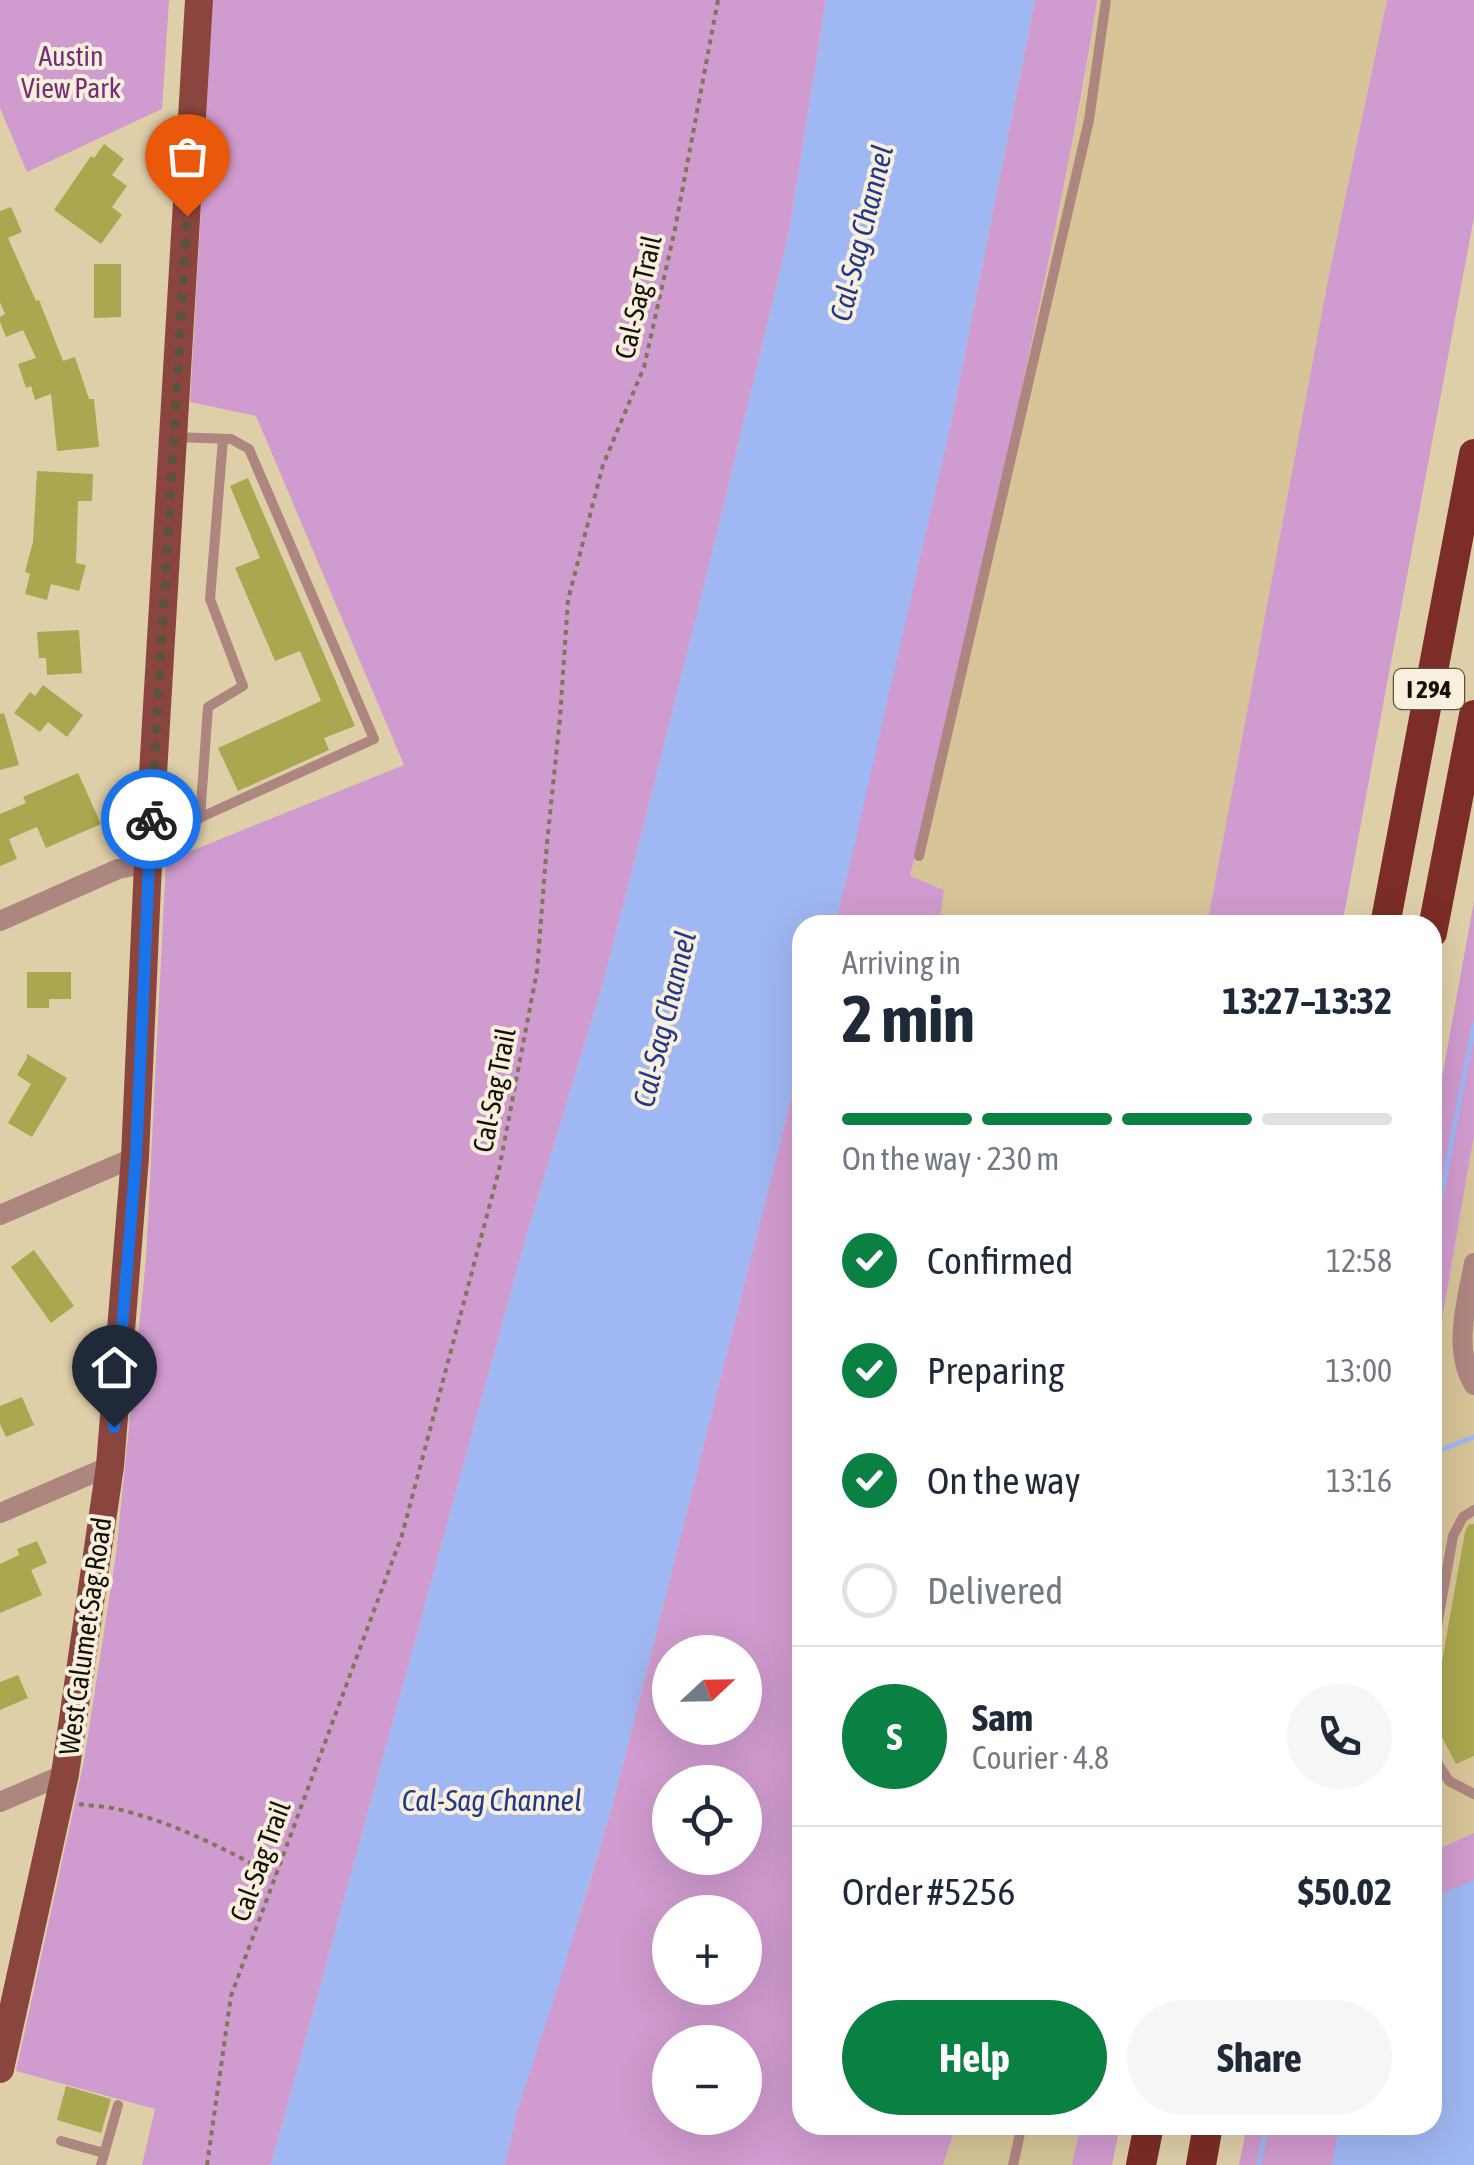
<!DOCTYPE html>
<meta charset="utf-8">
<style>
:root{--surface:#fff;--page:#f6f6f7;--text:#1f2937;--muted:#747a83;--line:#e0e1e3;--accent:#0b8043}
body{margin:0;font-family:"Asap Condensed",sans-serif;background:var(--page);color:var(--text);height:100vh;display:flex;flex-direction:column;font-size:38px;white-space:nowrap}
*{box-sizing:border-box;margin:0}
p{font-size:32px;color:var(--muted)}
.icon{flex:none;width:55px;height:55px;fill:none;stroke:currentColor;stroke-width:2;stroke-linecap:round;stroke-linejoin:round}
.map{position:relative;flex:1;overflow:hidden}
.side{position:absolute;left:792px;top:915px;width:650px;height:1220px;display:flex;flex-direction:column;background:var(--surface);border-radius:30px;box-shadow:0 10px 40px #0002}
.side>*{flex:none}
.needle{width:65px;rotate:68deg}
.fabs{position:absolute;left:652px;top:1635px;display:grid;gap:20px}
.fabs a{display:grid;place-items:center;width:110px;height:110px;border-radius:50%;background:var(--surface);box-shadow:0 10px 40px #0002;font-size:50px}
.pin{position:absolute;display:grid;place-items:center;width:85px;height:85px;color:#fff;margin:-102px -42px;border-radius:50% 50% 50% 0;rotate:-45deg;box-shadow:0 0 10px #0007}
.pin .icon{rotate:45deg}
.courier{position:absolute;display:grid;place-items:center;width:100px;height:100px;margin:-50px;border:8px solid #1a73e8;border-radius:50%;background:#fff;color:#222;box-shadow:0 2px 12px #0007}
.head em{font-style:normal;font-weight:700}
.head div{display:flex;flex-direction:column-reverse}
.head{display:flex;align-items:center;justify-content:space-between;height:170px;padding:0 50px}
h1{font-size:65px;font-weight:700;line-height:75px}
.bar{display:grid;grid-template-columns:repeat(4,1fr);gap:15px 10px;align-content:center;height:120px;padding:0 50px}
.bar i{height:12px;border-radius:8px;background:var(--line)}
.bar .on{background:var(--accent)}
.bar p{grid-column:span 4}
.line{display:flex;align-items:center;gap:25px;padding:0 50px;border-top:2px solid var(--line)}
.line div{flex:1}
.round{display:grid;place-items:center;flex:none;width:105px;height:105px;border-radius:52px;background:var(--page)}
ol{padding:0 50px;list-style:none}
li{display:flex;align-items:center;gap:30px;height:110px}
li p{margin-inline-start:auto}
li .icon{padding:10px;border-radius:50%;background:var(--accent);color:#fff;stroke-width:4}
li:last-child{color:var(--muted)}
li i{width:55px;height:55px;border:5px solid var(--line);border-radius:50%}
.primary-button{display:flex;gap:20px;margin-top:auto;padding:20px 50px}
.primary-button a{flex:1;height:115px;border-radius:60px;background:var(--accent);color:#fff;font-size:40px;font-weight:700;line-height:115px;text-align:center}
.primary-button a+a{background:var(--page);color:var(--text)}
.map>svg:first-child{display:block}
</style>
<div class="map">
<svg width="1474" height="2165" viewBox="0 0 1474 2165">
<rect width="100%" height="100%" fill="#dfcfa9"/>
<path fill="#d7c498" d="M1097,0H1387L1329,275L1207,925H939L944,890L910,877L972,616L1058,218L1084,87Z
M1474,1135V1833L1433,1851V1371Z
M956,2125H1080L1072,2165H943Z"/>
<path fill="#d09bce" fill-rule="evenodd" d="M0,0H169L162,109L27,172L0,108Z
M213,0H826L788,238L698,611L629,882L604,980L528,1230L271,2165H142L155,2109L16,2071L84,1761L116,1554L146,1259L166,861L404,765L256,416L190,402Z
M1035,0H1097C1078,125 1051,249 1025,373C989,541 950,709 910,876L944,890L939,925H835L951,423Z
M1387,0H1474V217L1342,925H1207L1329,275Z
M1474,901V1135L1433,1371V1127Z
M802,1055V2125H956L943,2165H505L517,2111L586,1895L614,1800ZM670,1652H745V1728H670ZM670,1782H745V1858H670ZM670,1912H745V1988H670ZM670,2042H745V2118H670Z
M1474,1833V2165H1239L1247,2125H1432L1433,1851Z
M1080,2125H1120L1112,2165H1072Z"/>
<path fill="#9fb7f2" d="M826,0H1035L951,423L849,869L835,925H802V1055L614,1800L559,1984L517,2111L505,2165H271L528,1230L604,980L629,882L698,611L788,238Z
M1474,1880V2165H1332L1339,2125H1432L1433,1897Z"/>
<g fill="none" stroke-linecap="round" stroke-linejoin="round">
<path stroke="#9fb7f2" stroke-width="5" d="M1432,1244L1474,1025
M1432,1453L1474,1437
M1259,2165L1266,2125"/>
</g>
<path fill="#a9a74f" d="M104,144L124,159L112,175L127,186L112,207L122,215L101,244L54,210L91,156L94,158Z
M11,207L22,232L8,238L36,301L39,300L63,361L75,357L89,399H94L99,447L57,451L51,394L35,400L31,386L26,388L18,364L36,358L23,330L6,337L0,322V317L5,314L0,302V211Z
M94,264H121V317L94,318Z
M37,471L93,474L92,501H78L76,563L86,565L79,591L51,584L47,600L25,594L30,574L25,572L33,542Z
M248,478L355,726L324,738L329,750L238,791L218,748L321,701L300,651L275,661L235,568L260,558L230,486Z
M79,630L82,673L47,675L46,658H39L37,632Z
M43,685L83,715L67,737L48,722L40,732L14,713L30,692L35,696Z
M4,713L19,765L0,770V714Z
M78,773L101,824L46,848L37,827L9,839L17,859L0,866V814L26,803L23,797Z
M27,972H71V999H49V1008H27Z
M27,1054L67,1078L32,1137L8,1123L31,1084L17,1075L27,1058Z
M34,1250L74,1306L51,1323L11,1267Z
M22,1397L34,1425L6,1437L0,1424V1406Z
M1469,1524H1474V1756L1456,1764L1432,1718L1465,1532Z
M37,1541L47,1563L31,1570L42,1595L0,1613V1564L19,1555L17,1549Z
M18,1675L28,1698L0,1710V1682Z
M66,2086L111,2099L101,2133L57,2120Z"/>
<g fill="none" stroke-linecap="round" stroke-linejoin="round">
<path stroke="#81765c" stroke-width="4" stroke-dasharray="5 5" stroke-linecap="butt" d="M79,1804C91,1806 105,1806 117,1809C173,1822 225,1849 275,1876
M207,2165L231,1996L402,1535L499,1170L537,971L547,843L560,718L568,600L603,465L644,367L675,229L718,0"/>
<path stroke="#ae8680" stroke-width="10" d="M200,818L208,707L243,686L210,599L223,439
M155,838L374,739L249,449L231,439L175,437
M919,856L1089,120L1106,0
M1432,1654L1453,1536L1463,1517L1474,1510
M1432,1755L1449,1781L1474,1794
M61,2141L104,2153
M101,2165L118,2105
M1013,2165L1022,2125"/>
<path stroke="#ae8680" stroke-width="20" d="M0,921L118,869L148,863
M0,1215L135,1157
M1474,1263C1467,1302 1452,1349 1474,1385
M0,1513L110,1466
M0,1802L65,1774"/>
<path stroke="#8a463e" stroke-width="28" d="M0,2069L65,1774L110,1466L135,1157L149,841L199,0"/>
<path stroke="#7c2d27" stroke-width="30" d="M1385,925L1474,454
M1432,933L1474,715
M1141,2165L1149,2125
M1201,2165L1208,2125"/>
</g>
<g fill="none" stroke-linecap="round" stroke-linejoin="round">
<path stroke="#5c533e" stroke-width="10" stroke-dasharray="0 18" d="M151,819L187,216"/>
<path stroke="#1a73e8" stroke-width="12" d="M114,1427L136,1157L151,819"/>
</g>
<g text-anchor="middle" stroke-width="8" stroke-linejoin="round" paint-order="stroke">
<rect fill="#f8f0dd" stroke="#5a5345" stroke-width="2.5" x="1394" y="669" width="70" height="40" rx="8"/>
<g font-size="25" font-weight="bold" fill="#161004">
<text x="1429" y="698">I 294</text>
</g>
<g font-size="28" fill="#772d77" stroke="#f8f0dd">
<text x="71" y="66">Austin<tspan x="71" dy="32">View Park</tspan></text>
</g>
<g font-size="28" fill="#161004" stroke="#f8f0dd">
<text transform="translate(638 297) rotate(-77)" y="10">Cal-Sag Trail</text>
<text transform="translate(494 1090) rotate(-79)" y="10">Cal-Sag Trail</text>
<text transform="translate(85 1636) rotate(-82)" y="10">West Calumet Sag Road</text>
<text transform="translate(260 1861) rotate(-70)" y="10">Cal-Sag Trail</text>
</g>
<g font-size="30" font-style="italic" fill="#22388c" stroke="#f8f0dd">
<text transform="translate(862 233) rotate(-76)" y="10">Cal-Sag Channel</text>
<text transform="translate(665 1019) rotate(-76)" y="10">Cal-Sag Channel</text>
<text x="492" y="1811">Cal-Sag Channel</text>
</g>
</g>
</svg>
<div class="fabs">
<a><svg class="needle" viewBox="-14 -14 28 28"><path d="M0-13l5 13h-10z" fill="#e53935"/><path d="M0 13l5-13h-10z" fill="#747a83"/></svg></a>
<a><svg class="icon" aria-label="locate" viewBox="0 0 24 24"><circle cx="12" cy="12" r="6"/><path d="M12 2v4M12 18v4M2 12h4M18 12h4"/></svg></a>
<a>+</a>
<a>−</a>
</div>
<div class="pin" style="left:187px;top:216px;background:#ea580c"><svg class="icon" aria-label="bag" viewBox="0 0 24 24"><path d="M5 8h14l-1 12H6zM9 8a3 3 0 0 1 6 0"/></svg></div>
<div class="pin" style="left:114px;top:1427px;background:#1f2937"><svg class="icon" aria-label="home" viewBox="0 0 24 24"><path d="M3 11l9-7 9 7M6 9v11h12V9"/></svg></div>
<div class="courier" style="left:151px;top:819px"><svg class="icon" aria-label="bike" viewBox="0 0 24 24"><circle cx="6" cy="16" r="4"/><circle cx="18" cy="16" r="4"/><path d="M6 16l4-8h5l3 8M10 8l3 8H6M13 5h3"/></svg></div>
<section class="side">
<div class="head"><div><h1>2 min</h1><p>Arriving in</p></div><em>13:27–13:32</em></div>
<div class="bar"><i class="on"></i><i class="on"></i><i class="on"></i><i></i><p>On the way · 230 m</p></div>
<ol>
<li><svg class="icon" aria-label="check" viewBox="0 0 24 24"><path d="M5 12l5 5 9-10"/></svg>Confirmed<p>12:58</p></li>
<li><svg class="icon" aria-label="check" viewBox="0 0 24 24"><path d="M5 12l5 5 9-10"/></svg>Preparing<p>13:00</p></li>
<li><svg class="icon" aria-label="check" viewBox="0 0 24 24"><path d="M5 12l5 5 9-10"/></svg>On the way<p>13:16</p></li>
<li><i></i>Delivered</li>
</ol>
<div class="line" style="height:180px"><b class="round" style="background:var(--accent);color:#fff">S</b><div><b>Sam</b><p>Courier · 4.8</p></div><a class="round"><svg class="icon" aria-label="phone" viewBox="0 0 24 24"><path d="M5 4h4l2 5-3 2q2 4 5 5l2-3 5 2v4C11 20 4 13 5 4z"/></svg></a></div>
<div class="line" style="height:130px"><div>Order #5256</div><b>$50.02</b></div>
<div class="primary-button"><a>Help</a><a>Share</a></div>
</section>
</div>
